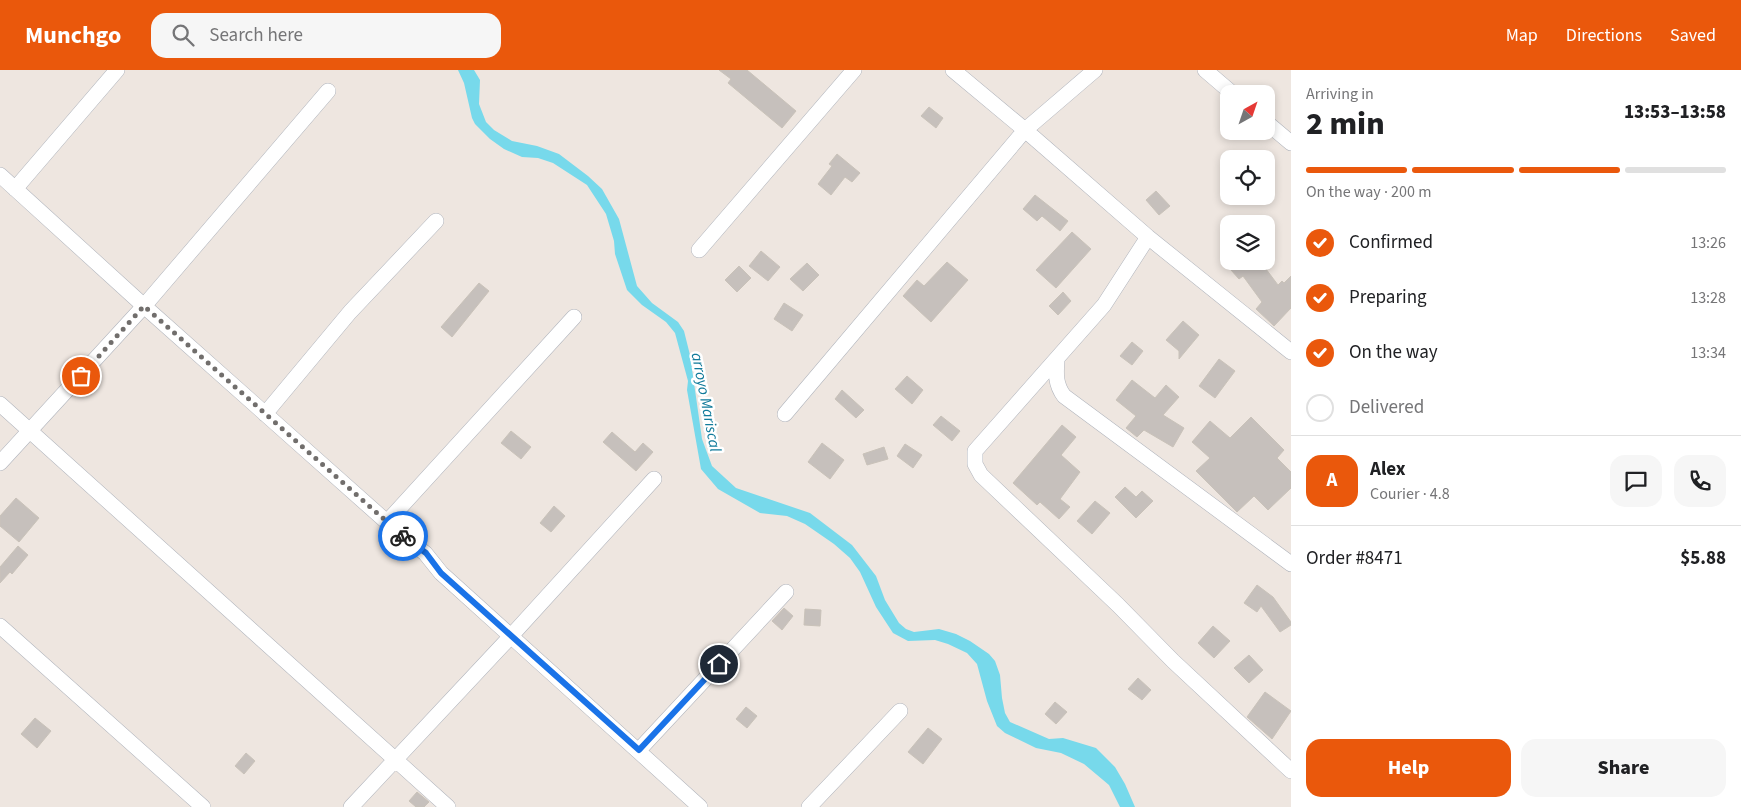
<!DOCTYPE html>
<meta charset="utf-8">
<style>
:root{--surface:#fff;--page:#f6f6f6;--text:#202124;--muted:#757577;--line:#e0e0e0;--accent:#ea580c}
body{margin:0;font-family:"Source Sans 3",sans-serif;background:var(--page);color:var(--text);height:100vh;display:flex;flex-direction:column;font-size:19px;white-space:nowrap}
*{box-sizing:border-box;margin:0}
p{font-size:16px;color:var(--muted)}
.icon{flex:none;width:28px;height:28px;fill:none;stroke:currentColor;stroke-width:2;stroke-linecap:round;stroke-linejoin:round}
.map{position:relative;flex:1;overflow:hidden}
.panel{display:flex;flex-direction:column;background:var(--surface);width:450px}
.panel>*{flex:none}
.needle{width:32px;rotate:40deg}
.buttons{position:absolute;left:1220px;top:15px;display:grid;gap:10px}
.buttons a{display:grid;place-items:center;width:55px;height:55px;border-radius:10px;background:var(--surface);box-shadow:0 2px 8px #0003;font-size:25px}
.pin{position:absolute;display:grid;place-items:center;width:42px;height:42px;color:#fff;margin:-21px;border:2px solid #fff;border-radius:50%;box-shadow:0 1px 5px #0007}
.courier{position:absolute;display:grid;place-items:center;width:50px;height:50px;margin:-25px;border:4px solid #1a73e8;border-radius:50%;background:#fff;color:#222;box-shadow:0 1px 6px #0007}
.headline em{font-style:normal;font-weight:800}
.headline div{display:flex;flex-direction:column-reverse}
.headline{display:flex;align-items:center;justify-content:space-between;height:85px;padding:0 15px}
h1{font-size:32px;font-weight:800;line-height:38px}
.bar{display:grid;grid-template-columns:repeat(4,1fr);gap:8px 5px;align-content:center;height:60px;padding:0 15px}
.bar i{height:6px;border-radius:4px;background:var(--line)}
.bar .current{background:var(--accent)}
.bar p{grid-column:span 4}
.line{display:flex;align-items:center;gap:12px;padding:0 15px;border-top:1px solid var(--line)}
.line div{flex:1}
.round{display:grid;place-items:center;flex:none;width:52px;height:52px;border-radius:15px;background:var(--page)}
ol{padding:0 15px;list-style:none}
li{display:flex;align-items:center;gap:15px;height:55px}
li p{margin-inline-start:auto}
li .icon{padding:5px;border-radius:50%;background:var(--accent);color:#fff;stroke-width:4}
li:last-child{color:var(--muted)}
li i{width:28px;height:28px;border:2px solid var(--line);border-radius:50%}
.button{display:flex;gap:10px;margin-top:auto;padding:10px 15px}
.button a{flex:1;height:58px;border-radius:15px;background:var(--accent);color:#fff;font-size:20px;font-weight:800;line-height:58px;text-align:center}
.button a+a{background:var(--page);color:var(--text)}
header{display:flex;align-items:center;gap:30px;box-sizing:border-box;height:70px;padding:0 25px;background:var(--accent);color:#fff}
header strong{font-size:24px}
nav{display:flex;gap:28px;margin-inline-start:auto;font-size:18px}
.search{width:350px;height:45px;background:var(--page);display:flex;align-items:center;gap:12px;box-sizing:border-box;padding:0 18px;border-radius:15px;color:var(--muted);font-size:19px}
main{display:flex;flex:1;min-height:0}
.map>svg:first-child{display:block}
</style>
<header>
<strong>Munchgo</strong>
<div class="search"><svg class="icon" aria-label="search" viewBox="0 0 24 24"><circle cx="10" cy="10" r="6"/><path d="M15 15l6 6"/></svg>Search here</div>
<nav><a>Map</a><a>Directions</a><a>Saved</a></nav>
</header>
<main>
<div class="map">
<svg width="1291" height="737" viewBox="0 0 1291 737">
<rect width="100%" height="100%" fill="#eee6e0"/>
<path fill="#77d9eb" d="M458,0H474L480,10L479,34L486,52L494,60L512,71L537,76L559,84L588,106L602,119L619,149L637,216L652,233L678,252L684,261L690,285L702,369L712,396L736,418L810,443L852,475L876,506L885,530L899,553L906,559L914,562L939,559L956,564L970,571L989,584L995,591L1000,605L1002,628L1005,643L1010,652L1049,669L1063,668L1096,678L1115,697L1125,714L1135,737H1120L1109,715L1084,694L1061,683L1036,678L1005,663L997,656L987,631L977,594L967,583L948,574L935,570L908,571L893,563L876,537L860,502L850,488L834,474L805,454L787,446L760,443L718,419L701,399L687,320L688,311L675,263L666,252L642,235L627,220L615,184L614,171L606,144L587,115L553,93L538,88L522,87L504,79L490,69L475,54L472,48L464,13Z"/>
<path fill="#c6c0bc" stroke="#c9c2b9" d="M719,0H747L796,41L782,58L728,13L731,9Z
M929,37L943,48L936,58L921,46Z
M837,84L860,103L852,112L845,107L831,125L818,114L832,96L829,94Z
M1156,121L1170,136L1159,145L1146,130Z
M1035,125L1068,151L1060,161L1042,146L1037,151L1023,139Z
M1072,162L1091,179L1056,218L1036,200Z
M761,181L780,197L768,211L749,196Z
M1223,191H1256L1261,197L1263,195L1278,215L1282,211L1284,213L1291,206V238L1274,256L1256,239L1262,232L1243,206L1239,209Z
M947,192L968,210L931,252L903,226L917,210L924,216Z
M807,193L819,205L803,221L790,209Z
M739,196L751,208L737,222L725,210Z
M479,213L489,221L452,267L441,257Z
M1063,222L1071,231L1058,245L1049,236Z
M784,233L803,245L792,261L774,249Z
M1183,251L1199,265L1179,289V281L1166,270Z
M1132,272L1143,281L1132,295L1120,286Z
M1219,289L1235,301L1215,328L1199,316Z
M907,306L923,320L912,334L895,319Z
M1132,310L1155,328L1166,315L1179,327L1163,345L1184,358L1173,377L1144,360L1137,367L1126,358L1136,346L1116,330Z
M842,320L864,340L856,348L835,329Z
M941,346L960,361L952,371L933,355Z
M1251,347L1284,380L1277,388L1291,402V418L1268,440L1254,426L1237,442L1196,401L1210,388L1192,372L1210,351L1230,368Z
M1062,355L1076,367L1061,385L1080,402L1060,429L1070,437L1059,449L1040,432L1037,435L1013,413Z
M511,361L531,377L521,389L501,373Z
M612,362L635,382L643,373L653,382L636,401L603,372Z
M822,373L844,390L830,409L808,392Z
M905,374L922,385L913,398L897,386Z
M884,377L888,389L867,395L863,384Z
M1125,417L1136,427L1142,421L1153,431L1136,448L1115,427Z
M16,428L39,448L19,472L0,456V446Z
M1095,431L1110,443L1092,464L1077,451Z
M554,436L565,446L551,462L540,453Z
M18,476L28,485L12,504L10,502L0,513V497Z
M1257,515L1273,527L1291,552V555L1280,562L1261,536L1257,542L1244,533Z
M784,538L793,546L782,560L772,551Z
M805,539L821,540L820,556L804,555Z
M1213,556L1230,571L1214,588L1198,573Z
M1249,585L1263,600L1249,613L1234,598Z
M1138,608L1151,620L1142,630L1128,619Z
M1265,622L1291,641L1272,669L1247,647Z
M1055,632L1067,642L1056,654L1045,644Z
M746,637L757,646L747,658L736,649Z
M35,648L51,661L37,678L21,664Z
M928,658L942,669L923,694L908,682Z
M246,683L255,691L244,704L235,696Z
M417,722L429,732L424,737H416L409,731Z"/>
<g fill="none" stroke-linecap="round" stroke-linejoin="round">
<defs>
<path id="minor" d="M953,0L1025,60L1148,167L1291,282
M1205,0L1233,24
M1266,52L1291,73
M0,105L144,236L407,470L425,483L441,503L700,737
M15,119L117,0
M1148,167L1104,235L975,381V394L981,405L1118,535L1173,591L1291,701
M699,180L854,0
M1057,289C1056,303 1055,314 1064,326L1291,494
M0,334L448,737
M265,344L350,242L436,151
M785,344L1025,60L1095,0
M0,393L144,236L328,21
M387,452L574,247
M0,556L203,737
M639,680L786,522
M351,737L511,566L654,409
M809,737L900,641"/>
</defs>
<use href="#minor" stroke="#b0b4bc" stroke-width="16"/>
<use href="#minor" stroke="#fff" stroke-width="15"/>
</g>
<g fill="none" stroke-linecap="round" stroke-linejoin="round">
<path stroke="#716e6c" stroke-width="5" stroke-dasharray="0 9" d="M81,306L144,236L403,466"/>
<path stroke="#1a73e8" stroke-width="6" d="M403,466L426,483L441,503L639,680L719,594"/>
</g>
<g text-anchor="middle" stroke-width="5" stroke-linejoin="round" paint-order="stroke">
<g font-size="16" font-style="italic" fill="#127b9b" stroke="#fff">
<text transform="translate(707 332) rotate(79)" y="6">arroyo Mariscal</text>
</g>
</g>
</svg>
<div class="buttons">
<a><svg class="needle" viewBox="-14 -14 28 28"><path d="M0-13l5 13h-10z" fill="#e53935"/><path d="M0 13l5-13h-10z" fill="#757577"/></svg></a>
<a><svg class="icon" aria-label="locate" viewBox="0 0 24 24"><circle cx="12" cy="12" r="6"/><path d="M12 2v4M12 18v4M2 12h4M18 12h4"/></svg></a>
<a><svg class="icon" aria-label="layers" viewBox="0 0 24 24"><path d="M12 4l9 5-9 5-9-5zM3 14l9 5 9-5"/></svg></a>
</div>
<div class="pin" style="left:81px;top:306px;background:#ea580c"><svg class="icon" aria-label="bag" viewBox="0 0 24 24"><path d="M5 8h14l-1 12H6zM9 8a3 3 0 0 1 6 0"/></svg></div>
<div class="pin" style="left:719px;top:594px;background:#1f2937"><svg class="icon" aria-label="home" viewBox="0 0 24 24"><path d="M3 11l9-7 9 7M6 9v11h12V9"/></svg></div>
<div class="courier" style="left:403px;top:466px"><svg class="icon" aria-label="bike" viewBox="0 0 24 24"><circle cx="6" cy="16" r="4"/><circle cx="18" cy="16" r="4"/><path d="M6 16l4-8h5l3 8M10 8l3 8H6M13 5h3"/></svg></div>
</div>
<section class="panel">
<div class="headline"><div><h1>2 min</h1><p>Arriving in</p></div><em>13:53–13:58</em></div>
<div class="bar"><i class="current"></i><i class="current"></i><i class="current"></i><i></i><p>On the way · 200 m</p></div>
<ol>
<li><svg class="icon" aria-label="check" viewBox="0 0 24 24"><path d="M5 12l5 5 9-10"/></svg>Confirmed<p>13:26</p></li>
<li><svg class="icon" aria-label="check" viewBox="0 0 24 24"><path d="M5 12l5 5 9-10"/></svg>Preparing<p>13:28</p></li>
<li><svg class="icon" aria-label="check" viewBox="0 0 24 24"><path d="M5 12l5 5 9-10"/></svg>On the way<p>13:34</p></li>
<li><i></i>Delivered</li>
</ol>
<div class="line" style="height:90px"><b class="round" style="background:var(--accent);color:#fff">A</b><div><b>Alex</b><p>Courier · 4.8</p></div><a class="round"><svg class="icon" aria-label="chat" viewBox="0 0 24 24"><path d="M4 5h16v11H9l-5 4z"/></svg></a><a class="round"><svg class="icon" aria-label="phone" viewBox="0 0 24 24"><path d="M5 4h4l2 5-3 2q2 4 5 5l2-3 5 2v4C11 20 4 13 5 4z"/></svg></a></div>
<div class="line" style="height:65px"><div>Order #8471</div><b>$5.88</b></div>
<div class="button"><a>Help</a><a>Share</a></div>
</section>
</main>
